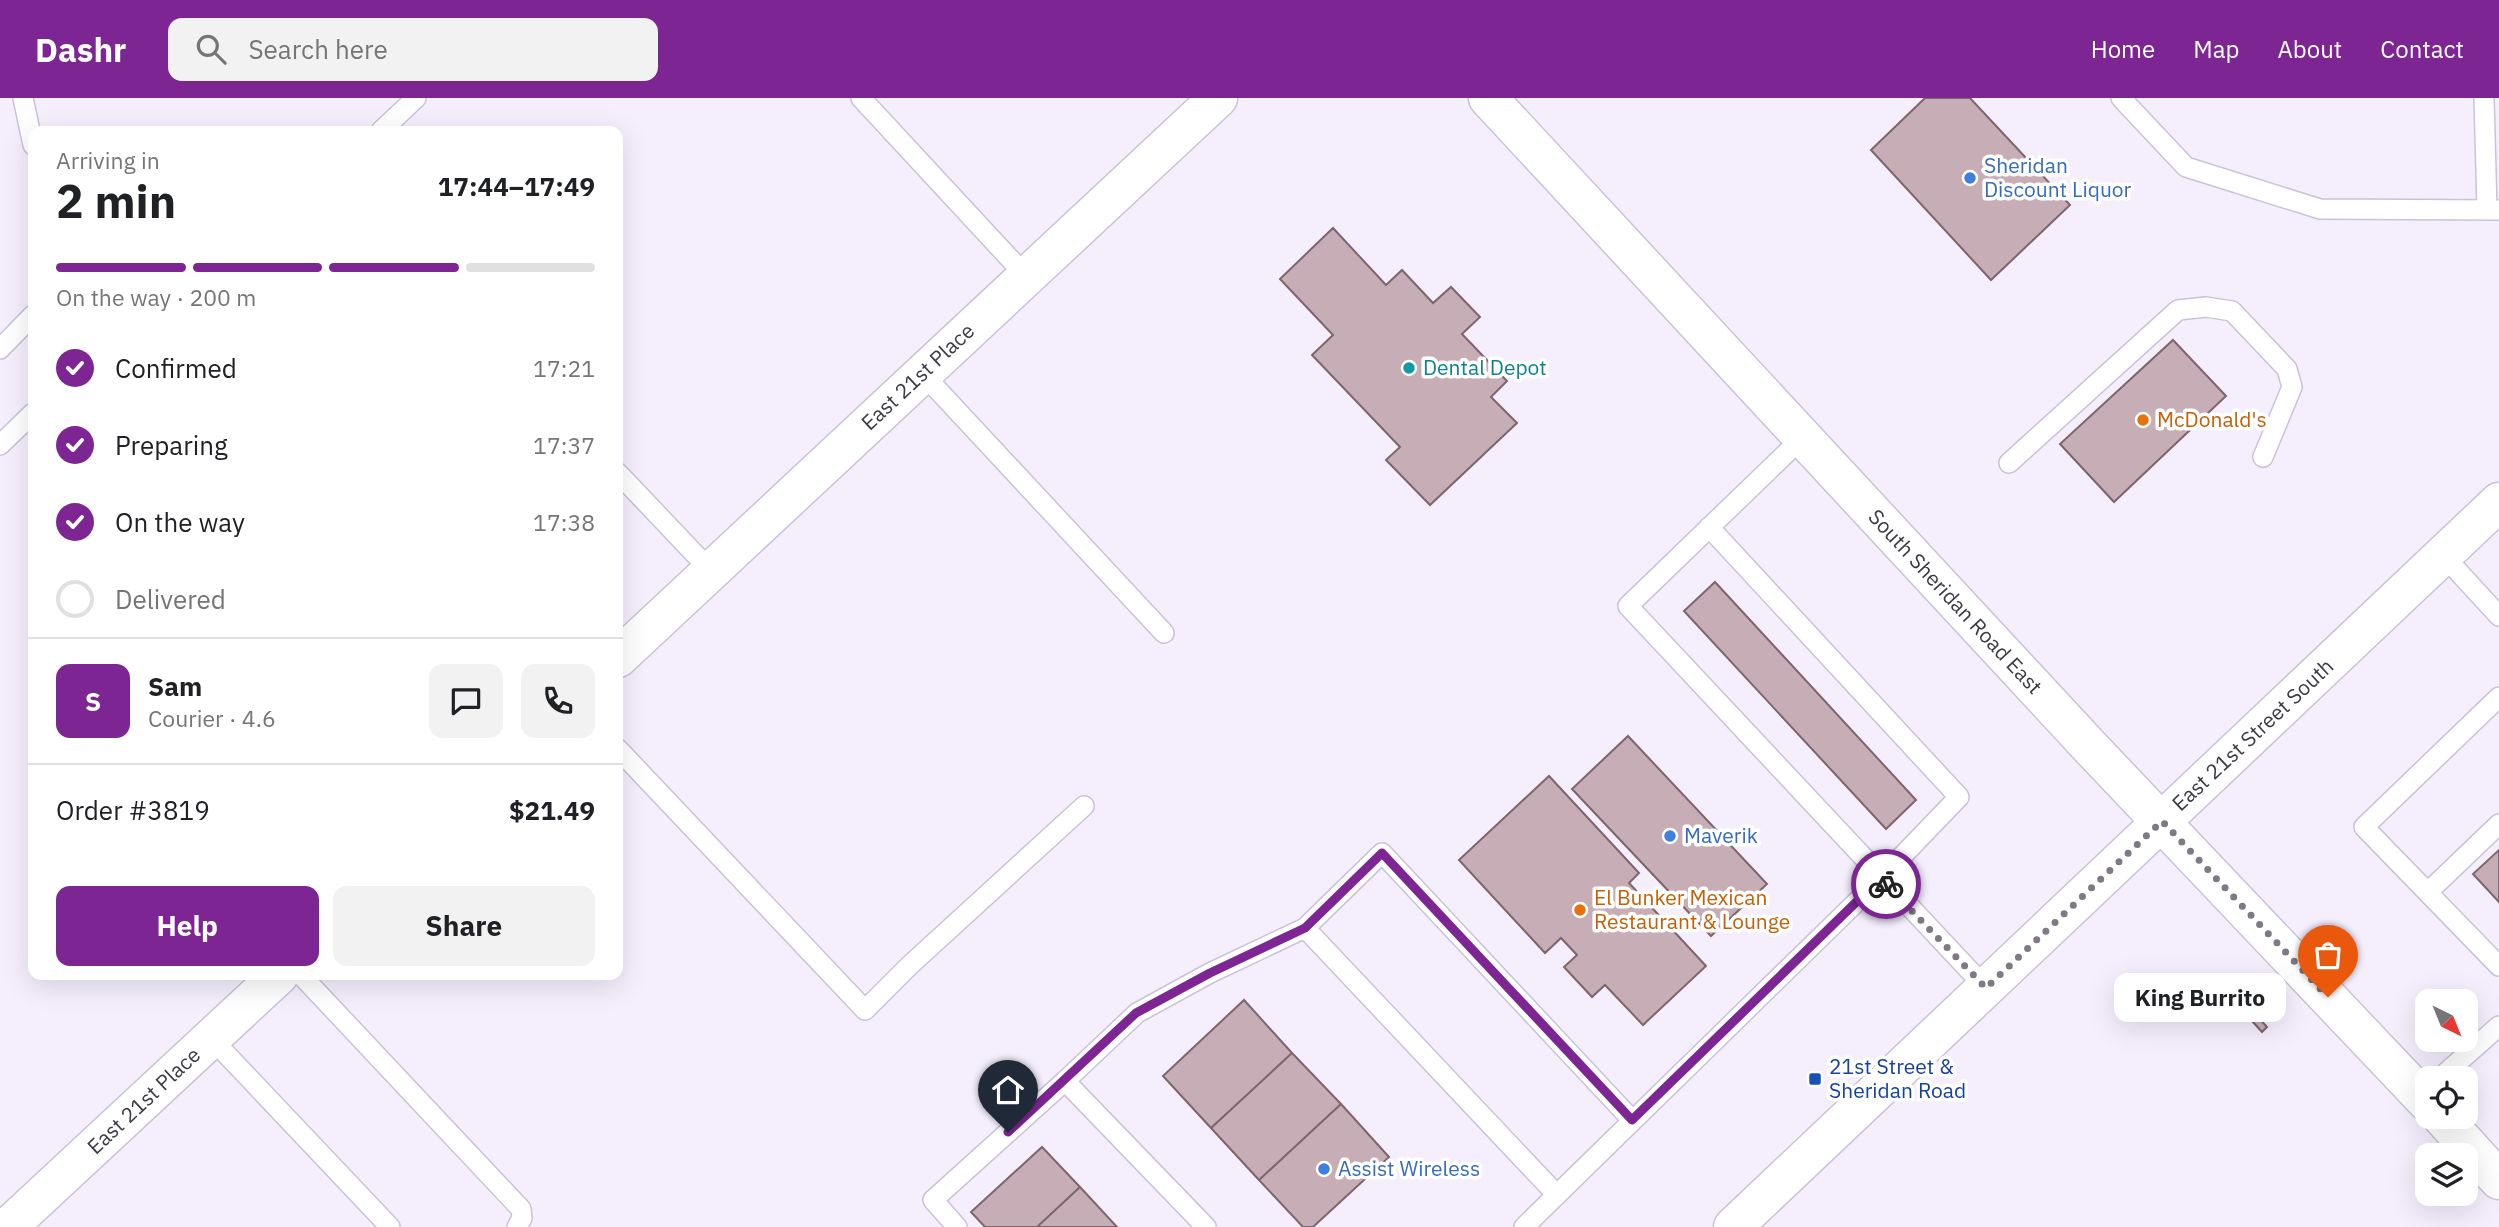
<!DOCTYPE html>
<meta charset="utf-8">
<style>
:root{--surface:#fff;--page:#f2f2f2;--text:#202124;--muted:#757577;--line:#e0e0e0;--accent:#7d2593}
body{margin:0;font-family:"IBM Plex Sans",sans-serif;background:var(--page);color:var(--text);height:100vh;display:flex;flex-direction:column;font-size:26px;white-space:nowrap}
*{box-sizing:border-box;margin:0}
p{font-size:23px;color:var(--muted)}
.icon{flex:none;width:38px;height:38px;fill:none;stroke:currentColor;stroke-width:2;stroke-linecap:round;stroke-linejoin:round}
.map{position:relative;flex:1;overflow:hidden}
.details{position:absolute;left:28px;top:28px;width:595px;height:854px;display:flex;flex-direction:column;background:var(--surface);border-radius:14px;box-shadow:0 7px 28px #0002}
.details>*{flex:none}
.needle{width:46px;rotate:137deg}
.fabs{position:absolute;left:2415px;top:891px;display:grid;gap:14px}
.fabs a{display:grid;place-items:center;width:63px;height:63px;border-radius:14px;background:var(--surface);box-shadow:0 7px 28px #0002;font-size:35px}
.pin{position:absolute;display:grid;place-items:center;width:60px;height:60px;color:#fff;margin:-72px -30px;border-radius:50% 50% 50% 0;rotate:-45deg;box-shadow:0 0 7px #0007}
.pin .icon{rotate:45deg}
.courier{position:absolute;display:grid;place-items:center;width:70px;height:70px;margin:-35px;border:5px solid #7d2593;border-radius:50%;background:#fff;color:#222;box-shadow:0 2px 9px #0007}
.bubble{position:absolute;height:49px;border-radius:14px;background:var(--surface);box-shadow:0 7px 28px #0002;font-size:23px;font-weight:700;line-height:49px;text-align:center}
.headline em{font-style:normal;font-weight:700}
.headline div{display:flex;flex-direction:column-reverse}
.headline{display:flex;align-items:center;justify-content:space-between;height:119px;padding:0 28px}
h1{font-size:46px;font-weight:700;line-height:52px}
.bar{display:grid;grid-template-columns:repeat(4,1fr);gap:10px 7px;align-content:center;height:84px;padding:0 28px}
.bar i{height:9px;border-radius:5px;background:var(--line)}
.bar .current{background:var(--accent)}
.bar p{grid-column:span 4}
.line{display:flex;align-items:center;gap:18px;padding:0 28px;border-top:2px solid var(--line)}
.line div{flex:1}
.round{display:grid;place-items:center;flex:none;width:74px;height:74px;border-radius:14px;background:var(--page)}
ol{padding:0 28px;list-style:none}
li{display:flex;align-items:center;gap:21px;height:77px}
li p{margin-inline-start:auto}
li .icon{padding:7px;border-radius:50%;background:var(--accent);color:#fff;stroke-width:4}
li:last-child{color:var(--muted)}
li i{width:38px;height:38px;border:4px solid var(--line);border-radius:50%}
.button{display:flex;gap:14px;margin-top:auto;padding:14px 28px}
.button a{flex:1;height:80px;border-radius:14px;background:var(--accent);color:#fff;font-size:28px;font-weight:700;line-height:80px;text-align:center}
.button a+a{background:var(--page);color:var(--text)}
header{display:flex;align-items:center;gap:42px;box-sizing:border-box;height:98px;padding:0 35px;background:var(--accent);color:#fff}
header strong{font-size:33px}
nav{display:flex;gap:38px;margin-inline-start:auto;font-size:24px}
.search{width:490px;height:63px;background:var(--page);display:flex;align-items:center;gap:18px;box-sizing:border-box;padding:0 24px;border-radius:14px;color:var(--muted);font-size:26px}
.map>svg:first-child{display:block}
</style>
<header>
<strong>Dashr</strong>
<div class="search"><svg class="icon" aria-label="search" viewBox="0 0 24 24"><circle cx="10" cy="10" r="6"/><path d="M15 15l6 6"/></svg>Search here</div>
<nav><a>Home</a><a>Map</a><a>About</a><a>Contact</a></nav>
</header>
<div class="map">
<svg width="2499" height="1129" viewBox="0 0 2499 1129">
<rect width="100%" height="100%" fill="#f5effd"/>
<path fill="#c7adb5" stroke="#7d656d" stroke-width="2" d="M1925,0H1970L2070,107L1991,182L1871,52Z
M1333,130L1386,187L1402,172L1433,205L1451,189L1480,219L1462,236L1507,283L1491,299L1517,325L1430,407L1386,362L1400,349L1312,257L1333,237L1280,181Z
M2173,242L2226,298L2114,404L2060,346Z
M1715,484L1916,702L1886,731L1684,513Z
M1628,638L1767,786L1711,838L1572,691Z
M1549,678L1639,775L1629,785L1706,868L1643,927L1605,887L1592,899L1564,869L1577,857L1561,840L1545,855L1459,762Z
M2499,752V804L2473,776Z
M1244,902L1292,955L1211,1030L1163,978Z
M2257,918L2267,929L2262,934L2252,923Z
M1292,955L1341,1006L1259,1082L1211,1030Z
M1341,1006L1389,1059L1313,1129H1303L1259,1082Z
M1042,1049L1080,1089L1037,1129H985L971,1114Z
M1080,1089L1117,1129H1037Z"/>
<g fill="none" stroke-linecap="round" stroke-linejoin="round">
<defs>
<path id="service" d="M23,0L33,47
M861,0L1026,178
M2121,0L2186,69L2320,111L2499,112
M2484,0L2487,112
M381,33L416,0
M0,251L33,217
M922,275L1164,535
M1803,339L1628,508L1986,890
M0,347L33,315
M2009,365L2178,212L2206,209L2232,213L2287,271L2292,289L2263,359
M618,375L711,473
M2443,457L2499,518
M2499,599L2364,729L2499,868
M618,651L865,912L909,868L1084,708
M2428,794L2499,726
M1305,830L1557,1097
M301,877L521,1111L522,1120L517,1129
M211,940L390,1129
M2440,980L2499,928
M957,1129L933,1102L1065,983
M1206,1129L1065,983L1137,915L1210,875L1305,830L1382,755L1632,1022
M1524,1129L1881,780L1959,699L1709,429"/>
<path id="minor" d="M618,560L1218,0
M8,1129L279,877"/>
<path id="secondary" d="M1488,0L2090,649L2427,1004
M2441,1018L2499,1082
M1733,1129L2499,404"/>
</defs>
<use href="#service" stroke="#cbc2d8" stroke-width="22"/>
<use href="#minor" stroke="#cbc2d8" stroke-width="41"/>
<use href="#secondary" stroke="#cbc2d8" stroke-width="41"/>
<use href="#service" stroke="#fff" stroke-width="19"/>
<use href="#minor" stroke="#fff" stroke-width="38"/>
<use href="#secondary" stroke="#fff" stroke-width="38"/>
</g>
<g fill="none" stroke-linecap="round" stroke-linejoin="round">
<path stroke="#7e7984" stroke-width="7" stroke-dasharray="0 12.6" d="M1886,786L1986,890L2162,723L2328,899"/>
<path stroke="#7d2593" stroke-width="9" d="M1008,1034L1136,915L1210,875L1305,830L1382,755L1632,1022L1881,780L1886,786"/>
</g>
<g fill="#3f7fe0" stroke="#fff" stroke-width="2.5">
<circle cx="1970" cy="80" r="7"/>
<circle cx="1670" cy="738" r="7"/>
<circle cx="1324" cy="1071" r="7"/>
</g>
<circle fill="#0f9aa8" stroke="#fff" stroke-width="2.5" cx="1409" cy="270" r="7"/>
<g fill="#e8710a" stroke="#fff" stroke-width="2.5">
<circle cx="2143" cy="322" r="7"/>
<circle cx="1580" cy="812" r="7"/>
</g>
<rect fill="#1a4fb4" stroke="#fff" stroke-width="2.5" x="1808" y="974" width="14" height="14" rx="3.5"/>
<g text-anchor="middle" stroke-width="7" stroke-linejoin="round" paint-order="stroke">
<g font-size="21" fill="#366cbe" stroke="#fff" text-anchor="start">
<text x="1984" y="75">Sheridan<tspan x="1984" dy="24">Discount Liquor</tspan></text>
<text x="1684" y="745">Maverik</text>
<text x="1338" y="1078">Assist Wireless</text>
</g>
<g font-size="21" fill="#0d838f" stroke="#fff" text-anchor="start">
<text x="1423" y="277">Dental Depot</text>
</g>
<g font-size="21" fill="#3e3a43" stroke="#fff">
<text transform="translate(918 279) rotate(-43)" y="7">East 21st Place</text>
<text transform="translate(1955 504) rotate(47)" y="7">South Sheridan Road East</text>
<text transform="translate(2253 637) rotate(-43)" y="7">East 21st Street South</text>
<text transform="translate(144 1003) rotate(-43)" y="7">East 21st Place</text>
</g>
<g font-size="21" fill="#c56008" stroke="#fff" text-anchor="start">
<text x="2157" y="329">McDonald's</text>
<text x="1594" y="807">El Bunker Mexican<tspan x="1594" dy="24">Restaurant &amp; Lounge</tspan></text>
</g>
<g font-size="21" fill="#164399" stroke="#fff" text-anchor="start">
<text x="1829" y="976">21st Street &amp;<tspan x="1829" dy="24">Sheridan Road</tspan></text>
</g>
</g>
</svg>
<div class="fabs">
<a><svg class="needle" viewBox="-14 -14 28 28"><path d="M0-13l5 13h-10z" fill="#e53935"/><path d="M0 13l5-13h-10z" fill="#757577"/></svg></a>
<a><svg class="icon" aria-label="locate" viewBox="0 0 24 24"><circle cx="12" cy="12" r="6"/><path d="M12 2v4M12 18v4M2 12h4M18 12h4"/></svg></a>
<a><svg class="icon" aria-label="layers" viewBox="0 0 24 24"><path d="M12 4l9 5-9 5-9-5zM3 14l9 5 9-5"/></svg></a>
</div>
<div class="pin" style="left:2328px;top:899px;background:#ea580c"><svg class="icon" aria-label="bag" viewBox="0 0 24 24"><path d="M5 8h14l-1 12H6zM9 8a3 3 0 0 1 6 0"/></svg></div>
<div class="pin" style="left:1008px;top:1034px;background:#1f2937"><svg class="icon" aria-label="home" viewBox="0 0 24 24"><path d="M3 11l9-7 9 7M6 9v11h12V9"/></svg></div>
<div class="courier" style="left:1886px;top:786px"><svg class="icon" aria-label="bike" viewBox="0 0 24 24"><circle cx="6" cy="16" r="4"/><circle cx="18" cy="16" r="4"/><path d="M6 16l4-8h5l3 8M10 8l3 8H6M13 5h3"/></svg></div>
<div class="bubble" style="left:2114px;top:875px;width:172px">King Burrito</div>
<section class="details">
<div class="headline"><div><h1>2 min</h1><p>Arriving in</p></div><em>17:44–17:49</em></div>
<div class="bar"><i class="current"></i><i class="current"></i><i class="current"></i><i></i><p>On the way · 200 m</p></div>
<ol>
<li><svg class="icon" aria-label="check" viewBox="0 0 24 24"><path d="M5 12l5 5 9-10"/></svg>Confirmed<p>17:21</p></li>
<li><svg class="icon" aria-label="check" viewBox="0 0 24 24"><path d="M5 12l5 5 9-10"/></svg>Preparing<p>17:37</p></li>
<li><svg class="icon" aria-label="check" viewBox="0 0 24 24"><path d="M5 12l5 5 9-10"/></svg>On the way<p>17:38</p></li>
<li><i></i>Delivered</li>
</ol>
<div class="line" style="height:126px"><b class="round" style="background:var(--accent);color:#fff">S</b><div><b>Sam</b><p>Courier · 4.6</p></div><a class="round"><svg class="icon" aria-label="chat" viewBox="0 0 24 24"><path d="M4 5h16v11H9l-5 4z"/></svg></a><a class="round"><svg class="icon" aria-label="phone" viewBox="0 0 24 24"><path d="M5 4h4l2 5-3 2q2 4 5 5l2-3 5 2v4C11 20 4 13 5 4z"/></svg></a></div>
<div class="line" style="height:91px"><div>Order #3819</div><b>$21.49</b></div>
<div class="button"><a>Help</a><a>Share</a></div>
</section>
</div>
